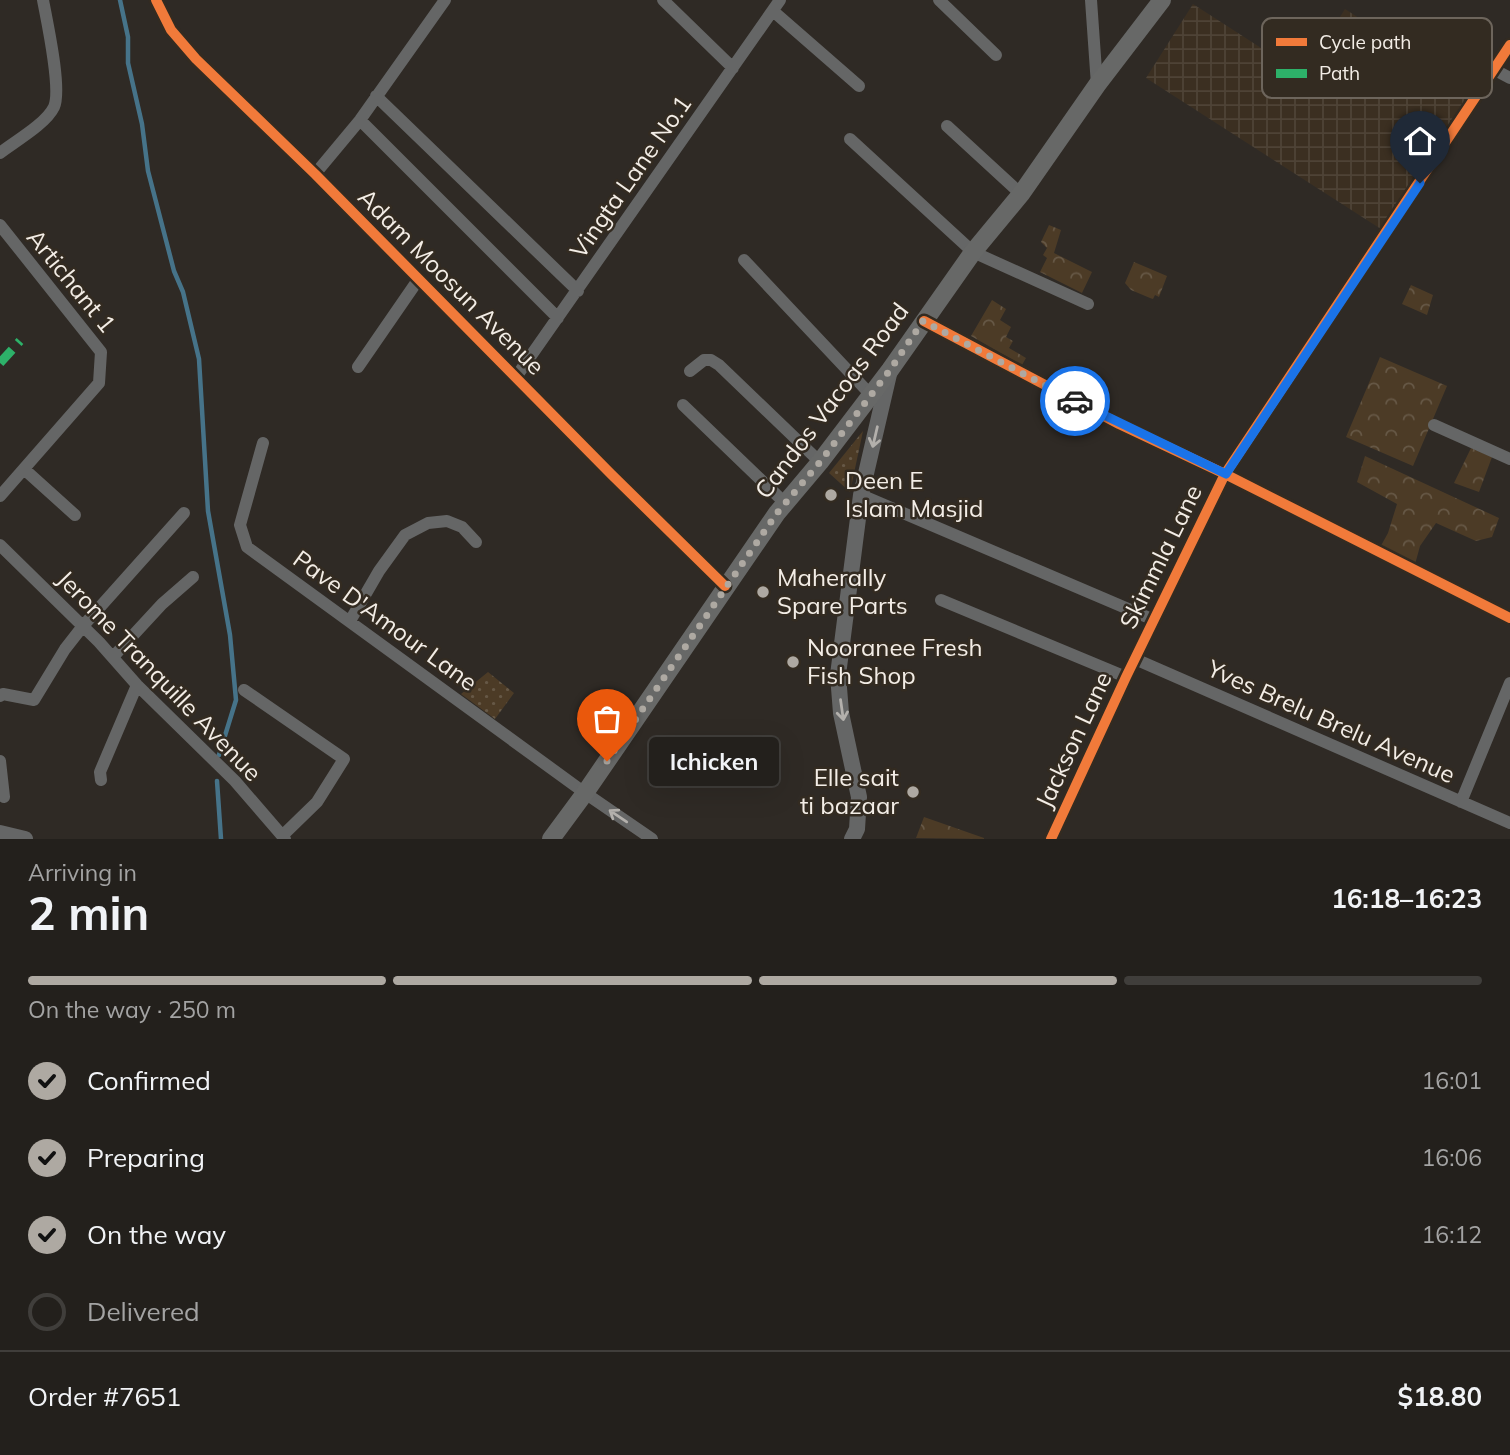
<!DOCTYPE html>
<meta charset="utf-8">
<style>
:root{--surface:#23201c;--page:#2b2825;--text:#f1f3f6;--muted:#a3a3a3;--line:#403e3b;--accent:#aea9a2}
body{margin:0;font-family:Mulish,sans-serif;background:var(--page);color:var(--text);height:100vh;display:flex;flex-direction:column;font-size:26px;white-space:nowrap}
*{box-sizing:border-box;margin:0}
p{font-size:23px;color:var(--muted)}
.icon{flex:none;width:38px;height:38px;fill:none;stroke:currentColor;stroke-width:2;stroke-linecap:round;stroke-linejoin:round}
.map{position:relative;height:839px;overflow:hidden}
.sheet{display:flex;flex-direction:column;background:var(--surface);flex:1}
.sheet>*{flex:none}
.pin{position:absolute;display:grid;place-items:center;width:60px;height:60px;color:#fff;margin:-72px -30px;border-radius:50% 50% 50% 0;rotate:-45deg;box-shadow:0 0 7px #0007}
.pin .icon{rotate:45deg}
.courier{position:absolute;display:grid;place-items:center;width:70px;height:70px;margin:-35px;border:5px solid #1a73e8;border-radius:50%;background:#fff;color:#222;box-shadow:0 2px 9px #0007}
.bubble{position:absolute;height:49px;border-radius:7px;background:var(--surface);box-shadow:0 7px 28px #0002,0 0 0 2px var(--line);font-size:23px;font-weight:700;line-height:49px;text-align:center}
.summary em{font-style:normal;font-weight:700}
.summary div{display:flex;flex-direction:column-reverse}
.summary{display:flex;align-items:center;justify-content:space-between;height:119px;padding:0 28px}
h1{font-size:46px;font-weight:700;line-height:52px}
.bar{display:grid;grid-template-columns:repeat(4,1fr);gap:10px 7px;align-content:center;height:84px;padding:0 28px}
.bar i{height:9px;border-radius:5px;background:var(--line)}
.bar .selected{background:var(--accent)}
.bar p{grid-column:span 4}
.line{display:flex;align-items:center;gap:18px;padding:0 28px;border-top:2px solid var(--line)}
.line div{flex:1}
ol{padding:0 28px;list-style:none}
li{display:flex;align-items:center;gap:21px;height:77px}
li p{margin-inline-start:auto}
li .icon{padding:7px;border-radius:50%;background:var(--accent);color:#111;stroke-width:4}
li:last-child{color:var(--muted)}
li i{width:38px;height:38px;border:4px solid var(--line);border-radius:50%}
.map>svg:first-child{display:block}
</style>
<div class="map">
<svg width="1510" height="839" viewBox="0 0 1510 839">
<defs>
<pattern id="industrial-grid" width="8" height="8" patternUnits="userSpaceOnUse" patternTransform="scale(1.75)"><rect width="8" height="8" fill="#3b2f21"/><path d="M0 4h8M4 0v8" fill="none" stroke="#4e4336"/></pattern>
<pattern id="green-dots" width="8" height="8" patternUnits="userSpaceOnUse" patternTransform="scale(1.75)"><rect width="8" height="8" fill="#4c3b26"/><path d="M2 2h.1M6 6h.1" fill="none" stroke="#665846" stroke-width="1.8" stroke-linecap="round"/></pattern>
<pattern id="forest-crowns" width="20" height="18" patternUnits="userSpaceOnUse" patternTransform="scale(1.75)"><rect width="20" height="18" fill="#4c3b26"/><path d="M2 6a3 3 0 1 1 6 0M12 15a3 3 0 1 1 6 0" fill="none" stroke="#665846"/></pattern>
</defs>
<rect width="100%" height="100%" fill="#2f2a25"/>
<path fill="url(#industrial-grid)" d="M1193,4L1303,75L1345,9L1473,92L1384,231L1146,78Z"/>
<path fill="url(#green-dots)" d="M863,431L850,492L829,473Z
M488,672L514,693L495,719L461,694Z"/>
<path fill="url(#forest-crowns)" d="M1049,225L1061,230L1054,253L1092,272L1082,293L1040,272L1047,258L1043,255L1047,248L1041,242Z
M1134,262L1167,276L1159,297L1155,295L1153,299L1150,298L1131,290L1125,283Z
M1411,285L1433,295L1427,315L1402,304Z
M992,300L1006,309L1000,320L1011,327L1006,337L1013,341L1009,348L1026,358L1022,365L971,336Z
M1380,357L1447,386L1413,466L1346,437Z
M1471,448L1492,457L1479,492L1454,483Z
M1365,456L1499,518L1492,537L1476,541L1436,523L1420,546L1414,568L1378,551L1388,533L1397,504L1357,482Z
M924,817L984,838V839L916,838Z"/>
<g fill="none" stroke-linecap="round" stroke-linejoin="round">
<path stroke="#467389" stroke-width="4.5" d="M120,0L128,37V63L142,124L148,171L174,271L183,292L199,359L208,511L230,635L236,700L219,755
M217,781L221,839"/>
<path stroke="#656666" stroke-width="12" d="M156,0L171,30L196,59L315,174L611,474L725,586
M663,0L733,68
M939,0L996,55
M1091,0L1097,85
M773,11L859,86
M1495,70L1510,78
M376,96L578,291
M360,120L558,318
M947,126L1021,194
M850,139L973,252L1088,304
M0,153C14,142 46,124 54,107C62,89 47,22 43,0
M315,174L360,120L445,0
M0,225L101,352L99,383L0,496
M744,260L870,394
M924,321L1119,424L1225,474L1510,618
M358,367L418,280
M690,371L704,360H711L719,365L820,462
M516,377L780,0
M683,405L785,503
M1434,425L1510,459
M263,443L240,525L247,547L585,793L652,839
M24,469L75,515
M861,495L1154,620
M0,545L99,642L137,685L235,781L285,839
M941,600L1126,677
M350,621L379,571L405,535L428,523L447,521L462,527L476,542
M113,657L162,604L193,577
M1135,659L1510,823
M244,690L344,759L317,802L282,836
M0,696L3,694L34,700L65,649L83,626L184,513
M0,761L4,797
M101,780L100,772L137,685
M1461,802L1510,683
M1051,839L1126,677L1225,474L1510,45"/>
<path stroke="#656666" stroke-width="16" d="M0,833L25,839
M852,839L857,829L859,797L841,713L838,675L861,495L890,370"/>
<path stroke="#676867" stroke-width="18" d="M551,839L585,793L777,513L820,462L890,370L973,252L1021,194L1097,85L1162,0"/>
<path stroke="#2db169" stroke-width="9" stroke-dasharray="18 9" stroke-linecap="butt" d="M0,363L20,341"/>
<defs>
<path id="cycleway" d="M156,0L171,30L196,59L315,174L611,474L725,586
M924,321L1119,424L1225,474L1510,618
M1051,839L1126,677L1225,474L1510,45"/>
</defs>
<use href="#cycleway" stroke="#332b21" stroke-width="15"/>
<use href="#cycleway" stroke="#f17a3a" stroke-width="10"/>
</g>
<defs><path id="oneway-shaft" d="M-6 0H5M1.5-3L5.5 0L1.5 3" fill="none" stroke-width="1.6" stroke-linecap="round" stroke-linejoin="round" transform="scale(1.75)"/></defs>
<g stroke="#b3b0ac">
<use href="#oneway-shaft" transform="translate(875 437) rotate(103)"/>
<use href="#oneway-shaft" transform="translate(842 710) rotate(82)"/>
<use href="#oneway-shaft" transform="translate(618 816) rotate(-146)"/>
</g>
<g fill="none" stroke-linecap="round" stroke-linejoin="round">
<path stroke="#aea9a2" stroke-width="7" stroke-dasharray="0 12.6" d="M607,761L777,513L820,462L890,370L923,321L1075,401"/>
<path stroke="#1a73e8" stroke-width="9" d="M1075,401L1226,474L1420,183"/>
</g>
<g fill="#aea9a2" stroke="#332b21" stroke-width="2.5">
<circle cx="831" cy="495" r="7"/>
<circle cx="763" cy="592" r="7"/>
<circle cx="793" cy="662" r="7"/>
<circle cx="913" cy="792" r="7"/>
</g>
<g text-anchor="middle" stroke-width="5" stroke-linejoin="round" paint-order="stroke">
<g font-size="24" fill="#f3ede6" stroke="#332b21">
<text transform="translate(631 177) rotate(-55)" y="8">Vingta Lane No.1</text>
<text transform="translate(71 281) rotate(51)" y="8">Artichant 1</text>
<text transform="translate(451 282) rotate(45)" y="8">Adam Moosun Avenue</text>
<text transform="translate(832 401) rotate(-53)" y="8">Candos Vacoas Road</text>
<text transform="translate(1161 557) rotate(-64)" y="8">Skimmla Lane</text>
<text transform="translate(385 621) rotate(36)" y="8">Pave D'Amour Lane</text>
<text transform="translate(159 676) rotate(46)" y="8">Jerome Tranquille Avenue</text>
<text transform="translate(1331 722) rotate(24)" y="8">Yves Brelu Brelu Avenue</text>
<text transform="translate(1074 740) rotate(-65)" y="8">Jackson Lane</text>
</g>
<g font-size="24" fill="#f3ede6" stroke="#332b21" text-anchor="start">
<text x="845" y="489">Deen E<tspan x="845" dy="28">Islam Masjid</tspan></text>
<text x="777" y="586">Maherally<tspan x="777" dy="28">Spare Parts</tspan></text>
<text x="807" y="656">Nooranee Fresh<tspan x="807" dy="28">Fish Shop</tspan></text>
<text x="899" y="786" text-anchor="end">Elle sait<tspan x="899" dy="28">ti bazaar</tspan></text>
</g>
</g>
<rect x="1262" y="18" width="230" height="80" rx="10" fill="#332b21" stroke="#6d655c" stroke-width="2"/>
<rect x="1276" y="38" width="31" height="8" fill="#f17a3a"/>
<rect x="1276" y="69" width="31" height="9" fill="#2db169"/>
<g font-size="19" fill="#f3ede6">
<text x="1319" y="49">Cycle path</text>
<text x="1319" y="80">Path</text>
</g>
</svg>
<div class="pin" style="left:607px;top:761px;background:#ea580c"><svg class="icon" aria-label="bag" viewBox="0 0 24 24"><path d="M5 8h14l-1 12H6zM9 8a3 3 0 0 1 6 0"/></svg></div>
<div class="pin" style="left:1420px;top:183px;background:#1f2937"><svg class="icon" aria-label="home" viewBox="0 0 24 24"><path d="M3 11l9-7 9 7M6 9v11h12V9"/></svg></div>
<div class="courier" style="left:1075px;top:401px"><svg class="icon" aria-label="car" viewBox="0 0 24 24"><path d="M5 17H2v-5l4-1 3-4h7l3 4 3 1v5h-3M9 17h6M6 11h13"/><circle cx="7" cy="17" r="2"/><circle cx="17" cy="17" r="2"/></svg></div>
<div class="bubble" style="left:649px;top:737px;width:130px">Ichicken</div>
</div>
<section class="sheet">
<div class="summary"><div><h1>2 min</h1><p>Arriving in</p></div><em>16:18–16:23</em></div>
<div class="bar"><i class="selected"></i><i class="selected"></i><i class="selected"></i><i></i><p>On the way · 250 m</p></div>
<ol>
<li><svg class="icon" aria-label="check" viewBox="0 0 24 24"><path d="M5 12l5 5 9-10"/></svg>Confirmed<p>16:01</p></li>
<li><svg class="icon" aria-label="check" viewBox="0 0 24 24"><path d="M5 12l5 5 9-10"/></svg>Preparing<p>16:06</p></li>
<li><svg class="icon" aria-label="check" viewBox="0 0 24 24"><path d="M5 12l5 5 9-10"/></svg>On the way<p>16:12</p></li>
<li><i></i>Delivered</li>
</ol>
<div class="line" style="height:91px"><div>Order #7651</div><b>$18.80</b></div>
</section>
